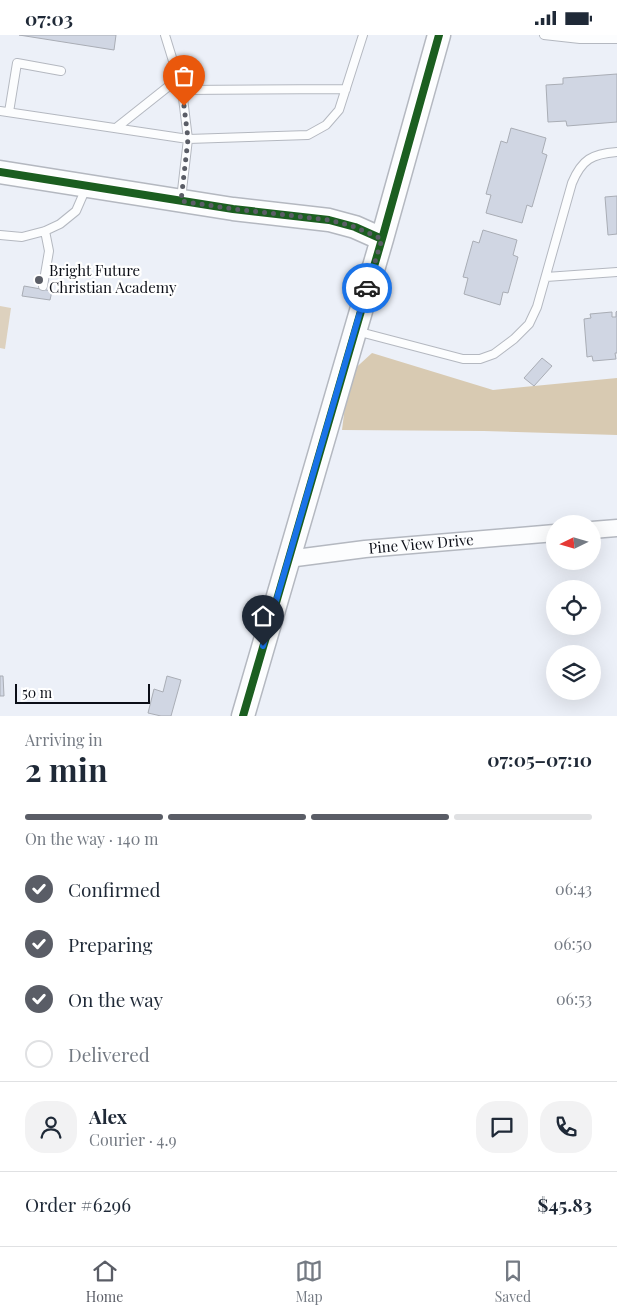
<!DOCTYPE html>
<meta charset="utf-8">
<style>
:root{--surface:#fff;--page:#f2f2f3;--text:#1f2937;--muted:#747a83;--line:#e0e1e3;--accent:#5a5d66}
body{margin:0;font-family:"Playfair Display",serif;background:var(--page);color:var(--text);height:100vh;display:flex;flex-direction:column;font-size:19px;white-space:nowrap}
*{box-sizing:border-box;margin:0}
p{font-size:16px;color:var(--muted)}
.icon{flex:none;width:28px;height:28px;fill:none;stroke:currentColor;stroke-width:2;stroke-linecap:round;stroke-linejoin:round}
.map{position:relative;height:681px;overflow:hidden}
.drawer{display:flex;flex-direction:column;background:var(--surface);flex:1}
.drawer>*{flex:none}
.needle{width:32px;rotate:265deg}
.tools{position:absolute;left:546px;top:480px;display:grid;gap:10px}
.tools a{display:grid;place-items:center;width:55px;height:55px;border-radius:50%;background:var(--surface);box-shadow:0 5px 20px #0002;font-size:25px}
.scale{position:absolute;left:15px;bottom:12px;width:135px;box-sizing:border-box;padding-left:5px;border:2px solid #0b0e17;border-top:0;font-size:14px;line-height:18px;white-space:nowrap;color:#0b0e17;-webkit-text-stroke:4px #fff;paint-order:stroke}
.pin{position:absolute;display:grid;place-items:center;width:42px;height:42px;color:#fff;margin:-51px -21px;border-radius:50% 50% 50% 0;rotate:-45deg;box-shadow:0 0 5px #0007}
.pin .icon{rotate:45deg}
.courier{position:absolute;display:grid;place-items:center;width:50px;height:50px;margin:-25px;border:4px solid #1a73e8;border-radius:50%;background:#fff;color:#222;box-shadow:0 1px 6px #0007}
.overview em{font-style:normal;font-weight:700}
.overview div{display:flex;flex-direction:column-reverse}
.overview{display:flex;align-items:center;justify-content:space-between;height:85px;padding:0 25px}
h1{font-size:32px;font-weight:700;line-height:38px}
.bar{display:grid;grid-template-columns:repeat(4,1fr);gap:8px 5px;align-content:center;height:60px;padding:0 25px}
.bar i{height:6px;border-radius:4px;background:var(--line)}
.bar .selected{background:var(--accent)}
.bar p{grid-column:span 4}
.line{display:flex;align-items:center;gap:12px;padding:0 25px;border-top:1px solid var(--line)}
.line div{flex:1}
.round{display:grid;place-items:center;flex:none;width:52px;height:52px;border-radius:20px;background:var(--page)}
ol{padding:0 25px;list-style:none}
li{display:flex;align-items:center;gap:15px;height:55px}
li p{margin-inline-start:auto}
li .icon{padding:5px;border-radius:50%;background:var(--accent);color:#fff;stroke-width:4}
li:last-child{color:var(--muted)}
li i{width:28px;height:28px;border:2px solid var(--line);border-radius:50%}
.status{display:flex;justify-content:space-between;align-items:center;height:35px;padding:0 25px;background:var(--surface);direction:ltr}
.status svg{height:14px;fill:currentColor}
.tab-bar{display:flex;justify-content:space-around;align-items:center;height:70px;border-top:1px solid var(--line);background:var(--surface);font-size:14px;color:var(--muted)}
.tab-bar a{display:grid;justify-items:center;gap:2px}
.tab-bar .selected{color:var(--accent)}
.map>svg:first-child{display:block}
</style>
<div class="status"><b>07:03</b><svg viewBox="0 0 49 12"><path d="M0 12V9h3v3zM5 12V6h3v6zM10 12V3h3v9zM15 12V0h3v12zM26 1h20v11H26zM47 4h2v5h-2z"/></svg></div>
<div class="map">
<svg width="617" height="681" viewBox="0 0 617 681">
<rect width="100%" height="100%" fill="#ecf0f8"/>
<path fill="#ddd1be" d="M0,271L11,273L5,314L0,313Z"/>
<path fill="#d8cab2" d="M372,318L493,355L617,343V400L484,396L342,395L349,339Z"/>
<path fill="#d0d6e3" stroke="#a9adb5" d="M19,0H116L114,15Z
M617,39V87L567,91L566,86L548,87L546,50L563,49V43Z
M511,93L546,103L542,118L547,120L532,172L527,170L522,188L486,178L491,160L486,159L501,106L507,108Z
M617,161V199L608,200L605,162Z
M483,195L517,205L513,220L518,222L508,258L503,257L500,270L464,259L468,243L463,242L473,206L479,208Z
M24,251L52,256L50,265L22,261Z
M617,276V318H615L616,324L593,326L592,321L587,322L584,284L591,283L590,279L612,277V282H616V277Z
M542,323L552,331L534,351L524,343Z
M0,641H3L4,661H0Z
M167,641L181,645L171,681H161L148,678L154,654L163,657Z"/>
<g fill="none" stroke-linecap="round" stroke-linejoin="round">
<defs>
<path id="lane" d="M165,0L182,55L188,104L181,164
M544,0L580,4H617
M182,55L346,54
M0,76L188,104L308,100L326,90L339,75L363,0
M9,77L17,28L61,36
M116,93L179,43
M0,200L22,202L45,196L60,189L76,176L86,153
M546,242L617,237
M43,251L49,216L45,196
M356,296L463,324H480L494,319L514,304L529,289L537,272L572,148C582,124 592,119 617,117"/>
<g id="street">
<path d="M592,495L617,493"/>
<path id="s1" d="M288,524L365,514L555,498"/>
</g>
<path id="secondary" d="M0,137L233,174L329,185L355,192L382,204
M243,681L382,204L439,0"/>
</defs>
<use href="#lane" stroke="#b4b8c0" stroke-width="10"/>
<use href="#street" stroke="#b4b8c0" stroke-width="19"/>
<use href="#secondary" stroke="#b4b8c0" stroke-width="25"/>
<use href="#lane" stroke="#fcfdfe" stroke-width="8"/>
<use href="#street" stroke="#fcfdfe" stroke-width="16"/>
<use href="#secondary" stroke="#fcfdfe" stroke-width="22"/>
<defs>
<path id="cycleway" d="M0,137L233,174L329,185L355,192L382,204
M243,681L382,204L439,0"/>
</defs>
<use href="#cycleway" stroke="#fff" stroke-width="11"/>
<use href="#cycleway" stroke="#1b5e20" stroke-width="8"/>
</g>
<g fill="none" stroke-linecap="round" stroke-linejoin="round">
<path stroke="#5a5d66" stroke-width="5" stroke-dasharray="0 9" d="M184,71L188,104L181,166L233,174L330,185L355,192L382,204L367,253"/>
<path stroke="#1a73e8" stroke-width="6" d="M263,611L367,253"/>
</g>
<circle fill="#5a5d66" stroke="#fff" stroke-width="2" cx="39" cy="245" r="5"/>
<g text-anchor="middle" stroke-width="4.5" stroke-linejoin="round" paint-order="stroke">
<g font-size="15" fill="#0b0e17" stroke="#fff" text-anchor="start">
<text x="49" y="241">Bright Future<tspan x="49" dy="17">Christian Academy</tspan></text>
</g>
<g font-size="15" fill="#0b0e17" stroke="#fff">
<text dy="5" stroke="none"><textPath href="#s1" startOffset="134">Pine View Drive</textPath></text>
</g>
</g>
</svg>
<div class="tools">
<a><svg class="needle" viewBox="-14 -14 28 28"><path d="M0-13l5 13h-10z" fill="#e53935"/><path d="M0 13l5-13h-10z" fill="#747a83"/></svg></a>
<a><svg class="icon" aria-label="locate" viewBox="0 0 24 24"><circle cx="12" cy="12" r="6"/><path d="M12 2v4M12 18v4M2 12h4M18 12h4"/></svg></a>
<a><svg class="icon" aria-label="layers" viewBox="0 0 24 24"><path d="M12 4l9 5-9 5-9-5zM3 14l9 5 9-5"/></svg></a>
</div>
<div class="scale">50 m</div>
<div class="pin" style="left:184px;top:71px;background:#ea580c"><svg class="icon" aria-label="bag" viewBox="0 0 24 24"><path d="M5 8h14l-1 12H6zM9 8a3 3 0 0 1 6 0"/></svg></div>
<div class="pin" style="left:263px;top:611px;background:#1f2937"><svg class="icon" aria-label="home" viewBox="0 0 24 24"><path d="M3 11l9-7 9 7M6 9v11h12V9"/></svg></div>
<div class="courier" style="left:367px;top:253px"><svg class="icon" aria-label="car" viewBox="0 0 24 24"><path d="M5 17H2v-5l4-1 3-4h7l3 4 3 1v5h-3M9 17h6M6 11h13"/><circle cx="7" cy="17" r="2"/><circle cx="17" cy="17" r="2"/></svg></div>
</div>
<section class="drawer">
<div class="overview"><div><h1>2 min</h1><p>Arriving in</p></div><em>07:05–07:10</em></div>
<div class="bar"><i class="selected"></i><i class="selected"></i><i class="selected"></i><i></i><p>On the way · 140 m</p></div>
<ol>
<li><svg class="icon" aria-label="check" viewBox="0 0 24 24"><path d="M5 12l5 5 9-10"/></svg>Confirmed<p>06:43</p></li>
<li><svg class="icon" aria-label="check" viewBox="0 0 24 24"><path d="M5 12l5 5 9-10"/></svg>Preparing<p>06:50</p></li>
<li><svg class="icon" aria-label="check" viewBox="0 0 24 24"><path d="M5 12l5 5 9-10"/></svg>On the way<p>06:53</p></li>
<li><i></i>Delivered</li>
</ol>
<div class="line" style="height:90px"><a class="round"><svg class="icon" aria-label="person" viewBox="0 0 24 24"><circle cx="12" cy="8" r="4"/><path d="M4 21q1-7 8-7t8 7"/></svg></a><div><b>Alex</b><p>Courier · 4.9</p></div><a class="round"><svg class="icon" aria-label="chat" viewBox="0 0 24 24"><path d="M4 5h16v11H9l-5 4z"/></svg></a><a class="round"><svg class="icon" aria-label="phone" viewBox="0 0 24 24"><path d="M5 4h4l2 5-3 2q2 4 5 5l2-3 5 2v4C11 20 4 13 5 4z"/></svg></a></div>
<div class="line" style="height:65px"><div>Order #6296</div><b>$45.83</b></div>
</section>
<nav class="tab-bar">
<a class="selected"><svg class="icon" aria-label="home" viewBox="0 0 24 24"><path d="M3 11l9-7 9 7M6 9v11h12V9"/></svg>Home</a>
<a><svg class="icon" aria-label="map" viewBox="0 0 24 24"><path d="M3 6l6-2 6 2 6-2v14l-6 2-6-2-6 2zM9 4v14M15 6v14"/></svg>Map</a>
<a><svg class="icon" aria-label="saved" viewBox="0 0 24 24"><path d="M7 4h10v16l-5-4-5 4z"/></svg>Saved</a>
</nav>
